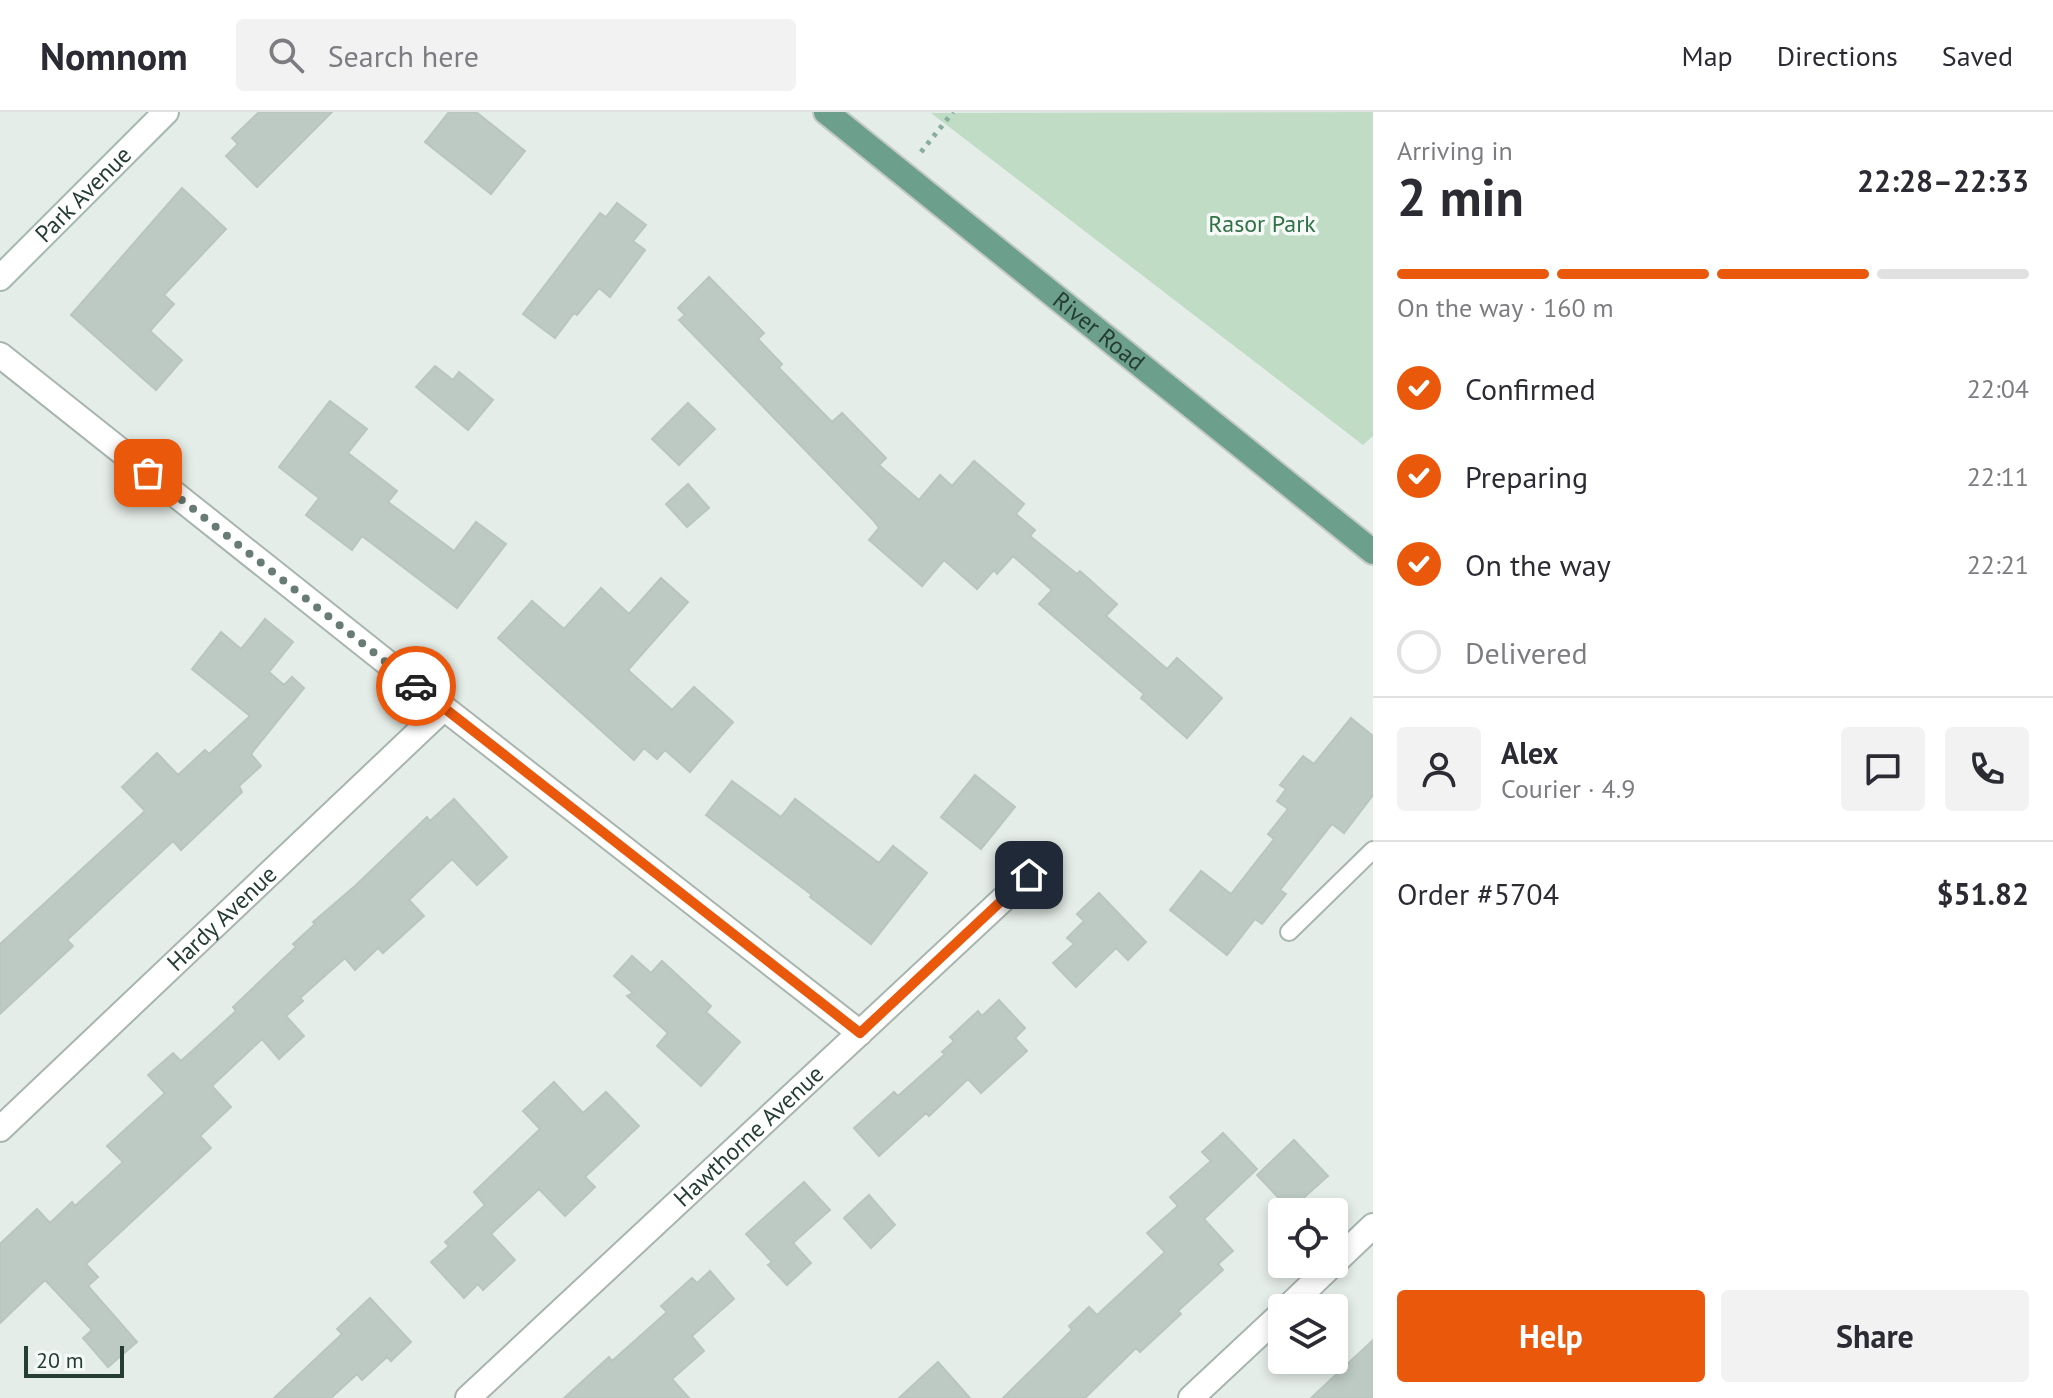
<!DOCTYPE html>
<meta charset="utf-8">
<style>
:root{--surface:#fff;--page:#f2f2f3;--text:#2b2b33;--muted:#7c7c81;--line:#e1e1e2;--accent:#ea580c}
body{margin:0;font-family:"PT Sans",sans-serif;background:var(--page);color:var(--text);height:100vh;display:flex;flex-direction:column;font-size:30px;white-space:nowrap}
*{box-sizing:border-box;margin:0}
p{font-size:26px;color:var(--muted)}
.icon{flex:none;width:44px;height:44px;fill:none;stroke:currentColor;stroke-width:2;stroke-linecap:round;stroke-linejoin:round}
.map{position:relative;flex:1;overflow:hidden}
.panel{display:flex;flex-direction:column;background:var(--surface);width:680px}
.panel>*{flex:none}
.fabs{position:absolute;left:1268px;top:1086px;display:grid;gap:16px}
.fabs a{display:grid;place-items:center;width:80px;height:80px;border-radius:8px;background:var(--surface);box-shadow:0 4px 12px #0003;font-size:40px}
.scale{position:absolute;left:24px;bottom:20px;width:100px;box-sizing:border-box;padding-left:8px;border:4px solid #253d35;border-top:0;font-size:22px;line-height:28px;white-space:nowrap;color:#253d35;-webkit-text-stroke:6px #f5f9f7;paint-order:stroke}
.pin{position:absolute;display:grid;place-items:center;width:68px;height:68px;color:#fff;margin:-34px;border-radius:16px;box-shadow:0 4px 12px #0006}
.courier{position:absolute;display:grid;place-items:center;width:80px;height:80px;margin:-40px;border:6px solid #ea580c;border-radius:50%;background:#fff;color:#222;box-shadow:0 2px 10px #0007}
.head em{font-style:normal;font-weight:700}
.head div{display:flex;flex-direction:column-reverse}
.head{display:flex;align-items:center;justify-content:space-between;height:136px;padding:0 24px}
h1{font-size:52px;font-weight:700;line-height:60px}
.bar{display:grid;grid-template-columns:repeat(4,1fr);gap:12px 8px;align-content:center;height:96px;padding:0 24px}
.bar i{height:10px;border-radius:6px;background:var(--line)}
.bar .on{background:var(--accent)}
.bar p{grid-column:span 4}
.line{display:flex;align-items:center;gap:20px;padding:0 24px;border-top:2px solid var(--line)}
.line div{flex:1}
.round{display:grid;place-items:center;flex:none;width:84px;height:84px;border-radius:8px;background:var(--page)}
ol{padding:0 24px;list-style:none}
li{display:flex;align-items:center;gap:24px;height:88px}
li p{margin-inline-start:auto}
li .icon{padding:8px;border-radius:50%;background:var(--accent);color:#fff;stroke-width:4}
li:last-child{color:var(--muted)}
li i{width:44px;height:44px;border:4px solid var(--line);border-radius:50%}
.primary-button{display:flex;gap:16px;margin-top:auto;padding:16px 24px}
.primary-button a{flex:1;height:92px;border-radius:8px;background:var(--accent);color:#fff;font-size:32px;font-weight:700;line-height:92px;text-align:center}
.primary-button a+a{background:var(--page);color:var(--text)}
header{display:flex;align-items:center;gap:48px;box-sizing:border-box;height:112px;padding:0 40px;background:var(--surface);border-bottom:2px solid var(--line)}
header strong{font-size:38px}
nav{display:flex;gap:44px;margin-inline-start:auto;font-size:28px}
.search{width:560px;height:72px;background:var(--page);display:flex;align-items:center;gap:20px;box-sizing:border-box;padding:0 28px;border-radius:8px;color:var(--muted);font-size:30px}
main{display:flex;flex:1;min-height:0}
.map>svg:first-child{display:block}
</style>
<header>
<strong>Nomnom</strong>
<div class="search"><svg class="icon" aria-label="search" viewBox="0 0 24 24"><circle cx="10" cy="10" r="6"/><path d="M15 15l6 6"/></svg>Search here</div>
<nav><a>Map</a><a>Directions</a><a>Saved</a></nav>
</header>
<main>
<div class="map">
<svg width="1373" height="1286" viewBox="0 0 1373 1286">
<rect width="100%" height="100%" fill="#e5ede8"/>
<path fill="#c0dcc5" d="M1373,0V324L1363,333L931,1Z"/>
<path fill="#bdcac4" stroke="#b8c6bf" stroke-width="2" d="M259,0H332L257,75L226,44L238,32L232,26Z
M449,0H476L525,39L491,82L425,30Z
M182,76L226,117L164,183L174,192L150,219L182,248L156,278L71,203Z
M617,91L646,113L633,129L645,138L610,185L599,176L577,203L574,201L555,226L523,202L600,101L606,105Z
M709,165L764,221L758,227L782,252L779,256L832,310L842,301L886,346L879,353L919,388L940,363L952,374L974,349L1024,392L1016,402L1035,418L1030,424L1077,462L1080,459L1117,492L1106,504L1167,557L1177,546L1222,586L1187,626L1141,586L1144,582L1039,492L1052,478L1013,444L997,462L994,458L977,477L944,448L922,474L869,428L879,416L874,409L679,208L685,203L678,196Z
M435,254L453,268L459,260L493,288L468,318L416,275Z
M330,289L367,317L348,341L397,379L388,390L454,439L476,410L506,432L457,496L362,424L352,438L306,403L319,386L279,355Z
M688,291L715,317L679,353L652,327Z
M688,372L709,396L687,415L666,392Z
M661,466L688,490L628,558L672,598L694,575L733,610L690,660L665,638L657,647L644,636L634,648L498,526L532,489L564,517L601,476L629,502Z
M265,507L293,530L269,560L284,573L292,565L304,576L251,642L261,654L239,674L242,680L181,738L173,729L67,828L73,834L0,902V832L145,699L122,675L157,641L178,663L205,638L209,642L250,604L192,557L221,520L241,537Z
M1351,606L1373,624V683L1344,721L1332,712L1280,778L1286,782L1262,812L1255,807L1227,843L1170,798L1201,759L1231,782L1274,727L1268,722L1288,697L1277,689L1286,677L1280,673L1303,644L1314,652Z
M975,663L1015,695L981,737L941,705Z
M732,669L781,705L795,687L879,751L893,734L927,761L871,832L810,785L812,783L706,703Z
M454,687L507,745L477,773L452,747L409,788L424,804L383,841L378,836L355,858L345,846L300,886L303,889L286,904L304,924L279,947L262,927L212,974L231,995L200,1024L211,1036L86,1152L98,1165L88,1174L137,1230L108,1255L83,1226L92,1218L45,1168L0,1211V1132L37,1097L50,1111L72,1090L75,1094L123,1050L107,1034L165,981L148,963L173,941L181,949L236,899L233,895L296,835L293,832L315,812L313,810L355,774L427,705L430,709Z
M1099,781L1146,830L1128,848L1116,836L1076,875L1053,851L1074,832L1067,826L1084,809L1077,802Z
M632,844L651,861L662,849L711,894L706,900L740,930L701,974L657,934L668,921L627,884L633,881L614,864Z
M999,888L1025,916L1015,926L1027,939L981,981L968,967L929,1004L926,1001L879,1044L854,1016L894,980L898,984L945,942L942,940L954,929L950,925L978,899L982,904Z
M554,970L583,1001L606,980L639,1014L585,1065L595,1075L565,1104L539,1077L491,1122L515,1148L483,1178L478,1172L464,1186L431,1150L449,1134L445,1130L485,1093L474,1080L540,1017L523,999Z
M1223,1021L1257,1057L1204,1107L1233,1139L1218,1152L1223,1158L1178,1199L1181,1202L1140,1240L1136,1236L1085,1286H1003L1072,1218L1069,1214L1089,1195L1097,1203L1165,1140L1147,1121L1178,1094L1170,1085L1211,1049L1202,1040Z
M1294,1028L1328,1064L1290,1098L1257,1063Z
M804,1070L830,1098L793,1131L811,1151L787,1173L768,1153L772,1150L746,1122Z
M869,1083L895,1113L871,1136L844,1106Z
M710,1159L734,1187L692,1224L704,1239L672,1267L689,1286H564L609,1245L612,1249L667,1200L661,1194L692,1166L697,1171Z
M370,1186L411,1230L391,1249L387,1245L362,1268L357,1262L331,1286H274L342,1222L337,1217Z
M1373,1228V1286H1311Z
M938,1250L970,1286H899L926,1261Z"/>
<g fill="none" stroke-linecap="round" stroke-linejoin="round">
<defs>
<path id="lane" d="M1289,820L1373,738"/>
<g id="street">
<path d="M0,243L444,596L860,921"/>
<path id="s1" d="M0,1017L444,596"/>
<path d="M1334,1151L1373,1114"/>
<path d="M1287,1196L1333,1152"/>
<path id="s2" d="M468,1286L1029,763"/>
<path d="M1191,1286L1282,1201"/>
</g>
<g id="secondary">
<path id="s3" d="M0,166L166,0"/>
</g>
<g id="primary">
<path id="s4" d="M826,0L1373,440"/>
</g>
</defs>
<use href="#lane" stroke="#a8b5af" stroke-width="20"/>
<use href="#street" stroke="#a8b5af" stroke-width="28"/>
<use href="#secondary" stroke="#a4b8af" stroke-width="28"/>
<use href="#primary" stroke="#c2c9c6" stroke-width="28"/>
<path stroke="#88ae9e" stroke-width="5" stroke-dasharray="4 6" stroke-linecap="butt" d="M921,40L953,0"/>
<use href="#lane" stroke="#fff" stroke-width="16"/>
<use href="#street" stroke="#fff" stroke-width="24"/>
<use href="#secondary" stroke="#fff" stroke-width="24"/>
<use href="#primary" stroke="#6d9f8d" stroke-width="24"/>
</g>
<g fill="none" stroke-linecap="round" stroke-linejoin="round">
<path stroke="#687b74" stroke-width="8" stroke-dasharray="0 14.4" d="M148,361L416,574"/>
<path stroke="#ea580c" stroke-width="10" d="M416,574L860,921L1029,763"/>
</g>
<g text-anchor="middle" stroke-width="7" stroke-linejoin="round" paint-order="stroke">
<g font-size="24" fill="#253d35" stroke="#f5f9f7">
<text dy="8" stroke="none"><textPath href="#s3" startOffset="118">Park Avenue</textPath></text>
<text dy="8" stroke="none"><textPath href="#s4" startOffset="350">River Road</textPath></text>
<text dy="8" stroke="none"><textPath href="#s1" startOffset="306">Hardy Avenue</textPath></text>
<text dy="8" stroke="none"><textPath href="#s2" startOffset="384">Hawthorne Avenue</textPath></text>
</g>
<g font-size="24" fill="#327145" stroke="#f5f9f7">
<text x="1262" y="120">Rasor Park</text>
</g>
</g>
</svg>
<div class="fabs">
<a><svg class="icon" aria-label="locate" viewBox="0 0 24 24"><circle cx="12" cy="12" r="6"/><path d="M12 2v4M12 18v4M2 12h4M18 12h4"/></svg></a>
<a><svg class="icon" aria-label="layers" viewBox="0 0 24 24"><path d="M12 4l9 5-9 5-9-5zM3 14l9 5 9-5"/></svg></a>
</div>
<div class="scale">20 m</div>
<div class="pin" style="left:148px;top:361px;background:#ea580c"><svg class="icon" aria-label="bag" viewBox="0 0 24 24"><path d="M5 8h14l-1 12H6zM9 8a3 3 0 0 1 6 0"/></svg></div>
<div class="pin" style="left:1029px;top:763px;background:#1f2937"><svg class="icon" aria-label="home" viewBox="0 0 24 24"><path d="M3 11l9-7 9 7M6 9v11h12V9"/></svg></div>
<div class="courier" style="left:416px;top:574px"><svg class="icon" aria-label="car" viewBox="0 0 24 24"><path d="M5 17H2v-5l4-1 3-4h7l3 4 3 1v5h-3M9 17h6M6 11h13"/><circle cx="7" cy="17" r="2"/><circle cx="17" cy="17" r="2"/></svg></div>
</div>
<section class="panel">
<div class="head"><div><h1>2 min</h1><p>Arriving in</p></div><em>22:28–22:33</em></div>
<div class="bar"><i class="on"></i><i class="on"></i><i class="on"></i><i></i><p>On the way · 160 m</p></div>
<ol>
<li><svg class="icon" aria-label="check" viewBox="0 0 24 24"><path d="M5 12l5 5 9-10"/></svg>Confirmed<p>22:04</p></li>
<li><svg class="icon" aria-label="check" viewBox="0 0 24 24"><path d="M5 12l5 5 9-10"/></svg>Preparing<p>22:11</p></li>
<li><svg class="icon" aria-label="check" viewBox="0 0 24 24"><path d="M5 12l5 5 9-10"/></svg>On the way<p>22:21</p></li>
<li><i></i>Delivered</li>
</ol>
<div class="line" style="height:144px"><a class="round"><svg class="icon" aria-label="person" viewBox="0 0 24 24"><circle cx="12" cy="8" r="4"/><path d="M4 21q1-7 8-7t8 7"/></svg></a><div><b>Alex</b><p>Courier · 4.9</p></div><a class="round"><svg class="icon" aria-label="chat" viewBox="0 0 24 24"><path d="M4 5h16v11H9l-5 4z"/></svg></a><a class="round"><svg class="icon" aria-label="phone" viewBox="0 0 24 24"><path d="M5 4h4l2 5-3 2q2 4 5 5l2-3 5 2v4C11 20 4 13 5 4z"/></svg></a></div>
<div class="line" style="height:104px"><div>Order #5704</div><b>$51.82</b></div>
<div class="primary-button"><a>Help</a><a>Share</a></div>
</section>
</main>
